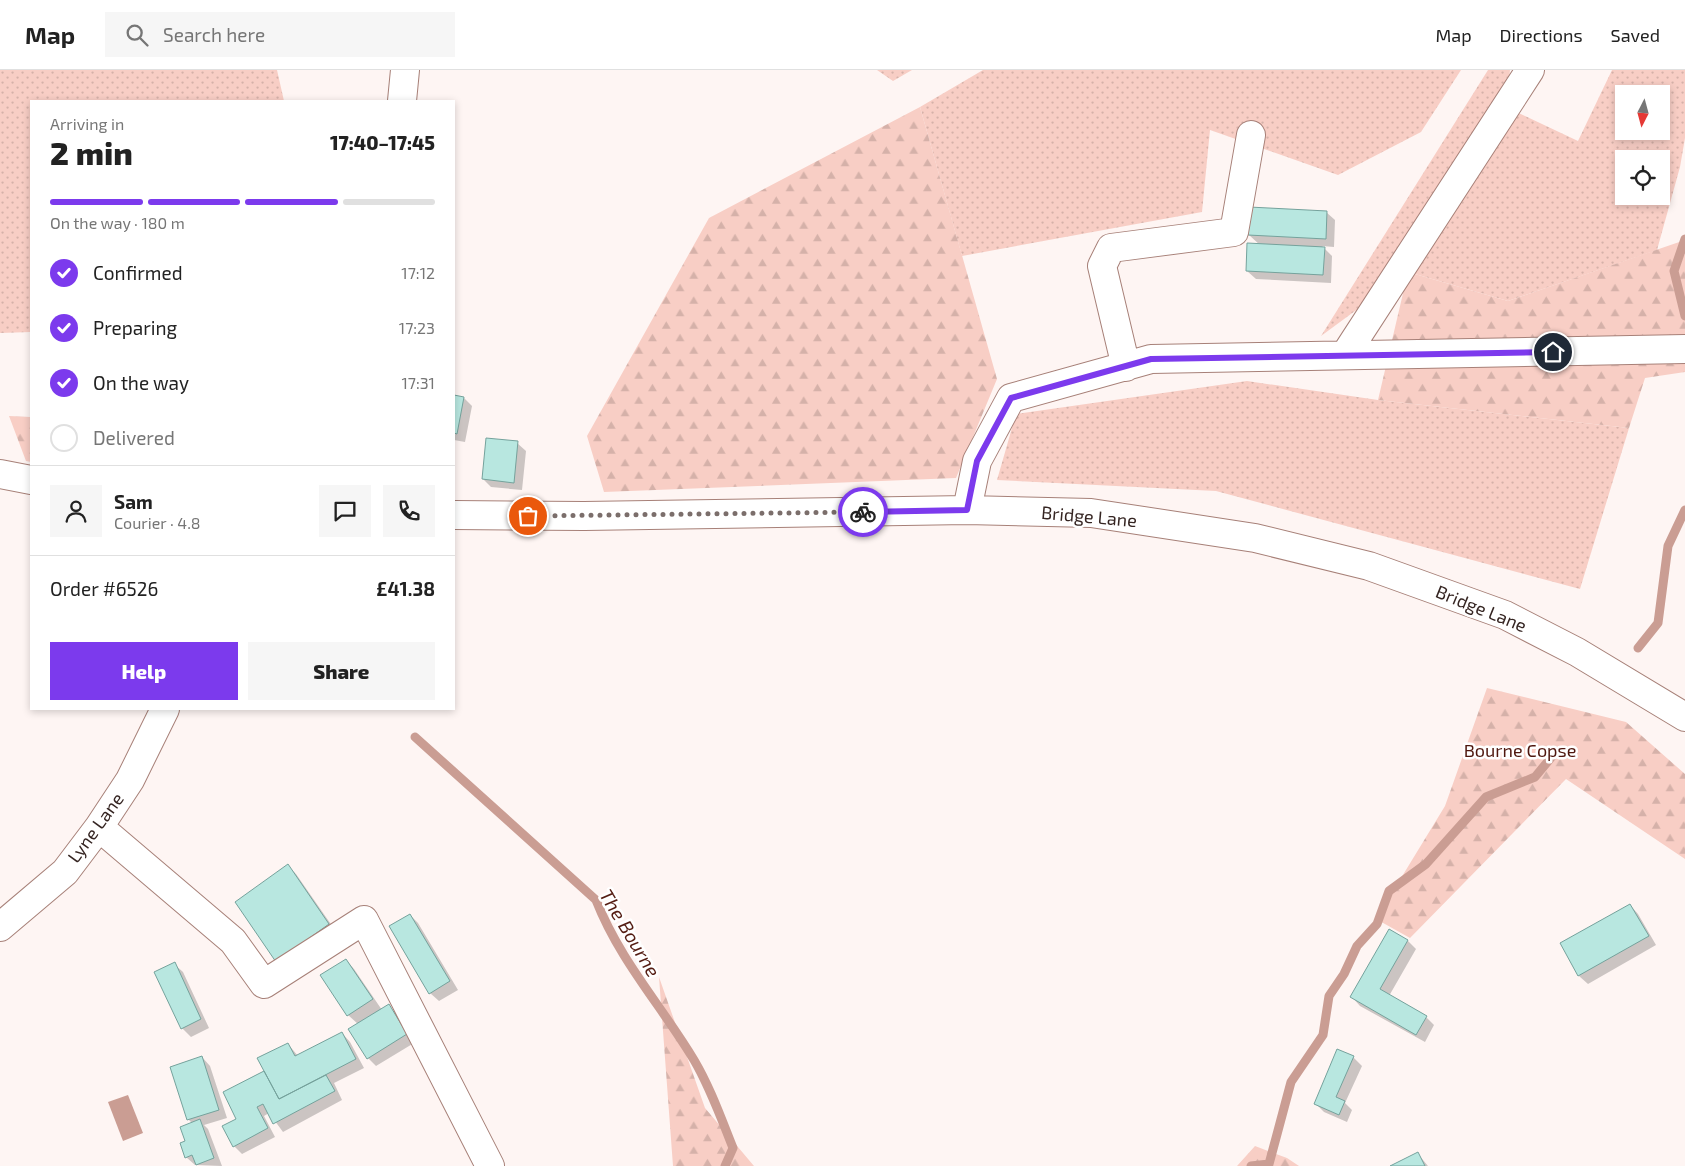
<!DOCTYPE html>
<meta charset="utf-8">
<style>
:root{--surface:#fff;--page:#f6f6f6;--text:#222;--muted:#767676;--line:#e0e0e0;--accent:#7c3aed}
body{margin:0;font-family:"Exo 2",sans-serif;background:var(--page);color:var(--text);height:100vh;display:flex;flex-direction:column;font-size:19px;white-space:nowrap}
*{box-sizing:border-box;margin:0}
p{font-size:16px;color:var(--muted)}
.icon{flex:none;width:28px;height:28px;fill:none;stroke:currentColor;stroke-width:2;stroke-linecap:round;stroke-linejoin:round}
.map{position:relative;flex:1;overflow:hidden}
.side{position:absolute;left:30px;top:30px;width:425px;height:610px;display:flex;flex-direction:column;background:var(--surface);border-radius:0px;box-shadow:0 2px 8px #0003}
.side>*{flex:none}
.needle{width:32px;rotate:186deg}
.buttons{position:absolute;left:1615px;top:15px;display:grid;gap:10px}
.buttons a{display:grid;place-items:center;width:55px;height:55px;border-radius:0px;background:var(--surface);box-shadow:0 2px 8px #0003;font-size:25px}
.pin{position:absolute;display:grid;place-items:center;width:42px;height:42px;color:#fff;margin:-21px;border:2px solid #fff;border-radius:50%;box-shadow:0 1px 5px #0007}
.courier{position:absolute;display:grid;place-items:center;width:50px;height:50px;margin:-25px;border:4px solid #7c3aed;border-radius:50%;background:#fff;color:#222;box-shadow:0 1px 6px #0007}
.overview em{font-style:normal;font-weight:800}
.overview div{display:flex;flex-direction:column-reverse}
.overview{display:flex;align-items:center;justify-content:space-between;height:85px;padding:0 20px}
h1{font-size:32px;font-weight:800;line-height:38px}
.bar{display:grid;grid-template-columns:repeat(4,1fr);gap:8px 5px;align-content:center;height:60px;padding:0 20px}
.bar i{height:6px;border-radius:4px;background:var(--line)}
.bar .active{background:var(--accent)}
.bar p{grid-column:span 4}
.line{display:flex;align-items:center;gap:12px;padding:0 20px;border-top:1px solid var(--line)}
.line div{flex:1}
.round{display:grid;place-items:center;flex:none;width:52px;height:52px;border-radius:0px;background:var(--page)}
ol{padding:0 20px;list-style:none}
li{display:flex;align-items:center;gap:15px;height:55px}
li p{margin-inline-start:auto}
li .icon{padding:5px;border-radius:50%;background:var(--accent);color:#fff;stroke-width:4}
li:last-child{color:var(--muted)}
li i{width:28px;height:28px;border:2px solid var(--line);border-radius:50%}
.primary-button{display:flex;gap:10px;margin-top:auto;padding:10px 20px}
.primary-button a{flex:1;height:58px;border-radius:0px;background:var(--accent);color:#fff;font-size:20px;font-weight:800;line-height:58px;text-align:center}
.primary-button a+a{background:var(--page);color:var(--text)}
header{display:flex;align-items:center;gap:30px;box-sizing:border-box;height:70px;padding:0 25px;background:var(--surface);border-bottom:1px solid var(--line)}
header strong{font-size:24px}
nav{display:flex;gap:28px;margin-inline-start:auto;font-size:18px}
.search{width:350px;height:45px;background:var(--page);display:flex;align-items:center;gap:12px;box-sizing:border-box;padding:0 18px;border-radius:0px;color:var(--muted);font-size:19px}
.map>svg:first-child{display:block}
</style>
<header>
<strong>Map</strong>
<div class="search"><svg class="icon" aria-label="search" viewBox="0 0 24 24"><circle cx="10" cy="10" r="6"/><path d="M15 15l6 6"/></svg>Search here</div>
<nav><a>Map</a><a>Directions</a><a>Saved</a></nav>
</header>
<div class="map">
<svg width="1685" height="1096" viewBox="0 0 1685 1096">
<defs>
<pattern id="grass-dots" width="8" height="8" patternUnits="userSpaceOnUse" patternTransform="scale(1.25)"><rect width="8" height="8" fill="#f8cec5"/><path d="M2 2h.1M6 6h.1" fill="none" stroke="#d5b1a9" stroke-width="1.8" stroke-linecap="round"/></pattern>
<pattern id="forest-firs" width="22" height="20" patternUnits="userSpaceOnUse" patternTransform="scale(1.25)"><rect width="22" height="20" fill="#f8cec5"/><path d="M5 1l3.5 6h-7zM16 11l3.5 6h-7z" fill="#d5b1a9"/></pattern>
</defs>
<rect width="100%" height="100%" fill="#fef5f3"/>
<path fill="url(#grass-dots)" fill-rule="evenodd" d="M0,0H277L284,31H31V262L0,263Z
M877,0H912L893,11Z
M983,0H1461L1421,62L1338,105L1210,60L1202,142L962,186L920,37Z
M1488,0H1510L1506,37L1578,71L1612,0H1685V68L1680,97L1657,180L1508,231L1408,202L1321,266ZM1624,24H1661V61H1624ZM1624,89H1661V126H1624Z
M1247,311L1378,330L1629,358L1580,519L1216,421L997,410L1016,344Z"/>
<path fill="url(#forest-firs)" d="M920,37L997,309L956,408L604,422L587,366L709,148Z
M1685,170V302L1645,308L1629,358L1378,330L1408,202L1508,231Z
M9,346L31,347V392L26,391Z
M1487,618L1626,652L1685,704V789L1566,709L1410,868L1376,849L1445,736Z
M659,907L705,1038L754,1096H673Z
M1255,1076L1287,1088L1299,1096H1237Z"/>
<path fill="#ca9d93" d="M128,1025L143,1063L123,1071L108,1032Z"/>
<path fill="#0003" d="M1326,142L1335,150L1334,177L1322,176L1332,186L1331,213L1256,209L1247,201L1260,175L1249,165Z
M454,326L464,328L472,336L465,372L454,370Z
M517,373L526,381L522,420L491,417L483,409Z
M288,796L296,804L337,863L286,899Z
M1630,835L1638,844L1656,875L1588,914L1579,906L1562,874Z
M410,845L418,853L458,920L439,931L430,923Z
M1390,861L1408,871L1416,879L1389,926L1426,947L1434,955L1425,972L1360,936L1352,927Z
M346,890L354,899L382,940L388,936L397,944L414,973L376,996L368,988L358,954L348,945L322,906Z
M174,894L183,902L209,958L191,967L182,958Z
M342,963L350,972L364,998L334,1013L342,1030L283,1062L269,1043L264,1046L275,1067L242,1084L234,1076L238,1049L265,1001L288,974L298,986Z
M202,987L210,996L227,1048L204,1055L208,1059L222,1096L195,1095L186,1087L187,1072L192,1053L188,1049Z
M1353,987L1362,996L1345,1033L1352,1040L1347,1052L1324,1042L1316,1034Z
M1418,1084L1428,1096H1393Z"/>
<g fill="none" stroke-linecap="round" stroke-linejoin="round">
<path stroke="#ca9d93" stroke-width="9" d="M1685,169L1674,201L1685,246
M1638,578L1658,553L1668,476L1685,440
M415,667L596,830C620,891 661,935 694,990C710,1017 721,1048 733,1078L725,1096
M1269,1094L1291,1012L1323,965L1329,926L1344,904L1357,876L1377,854L1389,821L1426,794L1486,727L1535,707L1554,684
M1251,1096L1269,1094"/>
</g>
<path fill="#b8e7e0" stroke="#75a29c" d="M1249,137L1327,141L1326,169L1248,165Z
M1247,173L1325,177L1323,205L1246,201Z
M454,325L464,327L457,364L454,363Z
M486,368L518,371L514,413L482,409Z
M288,794L329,854L276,892L235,832Z
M1630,834L1649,866L1578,906L1560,873Z
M410,844L450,911L429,924L389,856Z
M1389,859L1408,870L1380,919L1427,946L1416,965L1350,927Z
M346,889L373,929L347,946L320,905Z
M175,892L201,949L181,959L154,902Z
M389,934L407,964L367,989L348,959Z
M342,962L356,989L279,1029L257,988L288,973L295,986Z
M1337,979L1354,986L1336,1027L1345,1031L1339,1045L1314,1034Z
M202,986L219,1040L187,1050L170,997Z
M264,1001L279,1029L326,1005L335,1021L273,1054L263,1034L257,1037L268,1058L233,1077L222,1056L236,1049L223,1022Z
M200,1049L214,1088L196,1095L192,1085L185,1088L180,1073L185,1071L180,1057Z
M1418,1082L1425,1096H1390Z"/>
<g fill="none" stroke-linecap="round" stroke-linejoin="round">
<defs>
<path id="minor" d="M402,31L405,0
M1345,285L1530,0
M1126,297L1102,196L1111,178L1234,162L1251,65
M0,404L31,410
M967,440L977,391L1011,328L1151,289L1685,279
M454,445L584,446L967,440L1091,443L1255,468L1369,496L1505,545L1577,582L1685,647
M99,757L233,871L264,914L364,850L490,1096
M0,857L65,802L99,757L130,710L165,639"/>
</defs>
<use href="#minor" stroke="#a78078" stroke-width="30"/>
<use href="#minor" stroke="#fff" stroke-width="28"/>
</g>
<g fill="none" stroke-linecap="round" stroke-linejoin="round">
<path stroke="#7b6e6b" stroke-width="5" stroke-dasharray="0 9" d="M528,446L863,442"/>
<path stroke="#7c3aed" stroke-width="6" d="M863,442L967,440L977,391L1011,328L1151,289L1553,282"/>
</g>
<g text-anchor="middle" stroke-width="5" stroke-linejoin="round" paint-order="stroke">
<g font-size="18" fill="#352522" stroke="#fff">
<text transform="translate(1089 447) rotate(5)" y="6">Bridge Lane</text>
<text transform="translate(1481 539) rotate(22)" y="6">Bridge Lane</text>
<text transform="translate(96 758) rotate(-54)" y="6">Lyne Lane</text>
</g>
<g font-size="18" fill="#4f170e" stroke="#fff">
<text x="1520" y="687">Bourne Copse</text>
</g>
<g font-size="19" font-style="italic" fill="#541c12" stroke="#fff">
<text transform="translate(630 863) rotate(59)" y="7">The Bourne</text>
</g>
</g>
</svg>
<div class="buttons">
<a><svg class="needle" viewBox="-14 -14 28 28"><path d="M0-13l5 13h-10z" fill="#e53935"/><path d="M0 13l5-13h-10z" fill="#767676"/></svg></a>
<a><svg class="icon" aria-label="locate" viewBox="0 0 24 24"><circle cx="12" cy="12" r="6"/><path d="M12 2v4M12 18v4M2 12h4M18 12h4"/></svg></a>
</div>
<div class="pin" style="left:528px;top:446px;background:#ea580c"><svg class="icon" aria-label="bag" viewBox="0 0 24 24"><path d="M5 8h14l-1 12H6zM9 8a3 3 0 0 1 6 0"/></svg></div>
<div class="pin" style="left:1553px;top:282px;background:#1f2937"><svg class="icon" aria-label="home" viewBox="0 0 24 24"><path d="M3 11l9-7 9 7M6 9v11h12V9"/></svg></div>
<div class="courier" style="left:863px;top:442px"><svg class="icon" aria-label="bike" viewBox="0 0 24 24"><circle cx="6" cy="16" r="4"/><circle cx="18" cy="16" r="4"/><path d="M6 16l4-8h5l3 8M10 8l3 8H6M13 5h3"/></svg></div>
<section class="side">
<div class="overview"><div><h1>2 min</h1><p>Arriving in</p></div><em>17:40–17:45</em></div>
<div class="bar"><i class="active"></i><i class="active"></i><i class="active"></i><i></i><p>On the way · 180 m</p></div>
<ol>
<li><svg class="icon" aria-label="check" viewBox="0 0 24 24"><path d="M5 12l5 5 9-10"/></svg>Confirmed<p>17:12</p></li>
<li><svg class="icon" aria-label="check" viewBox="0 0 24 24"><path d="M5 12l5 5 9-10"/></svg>Preparing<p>17:23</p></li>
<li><svg class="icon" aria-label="check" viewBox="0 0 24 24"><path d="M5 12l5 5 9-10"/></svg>On the way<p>17:31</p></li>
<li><i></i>Delivered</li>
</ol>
<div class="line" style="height:90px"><a class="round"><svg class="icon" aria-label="person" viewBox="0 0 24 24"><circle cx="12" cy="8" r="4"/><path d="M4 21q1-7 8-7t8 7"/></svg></a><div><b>Sam</b><p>Courier · 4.8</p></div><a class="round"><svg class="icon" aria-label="chat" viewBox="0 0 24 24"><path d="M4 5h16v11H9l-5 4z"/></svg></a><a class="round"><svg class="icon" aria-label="phone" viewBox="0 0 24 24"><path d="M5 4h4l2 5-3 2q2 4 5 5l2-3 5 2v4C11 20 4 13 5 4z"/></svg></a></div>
<div class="line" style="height:65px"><div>Order #6526</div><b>£41.38</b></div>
<div class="primary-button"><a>Help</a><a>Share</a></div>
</section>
</div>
